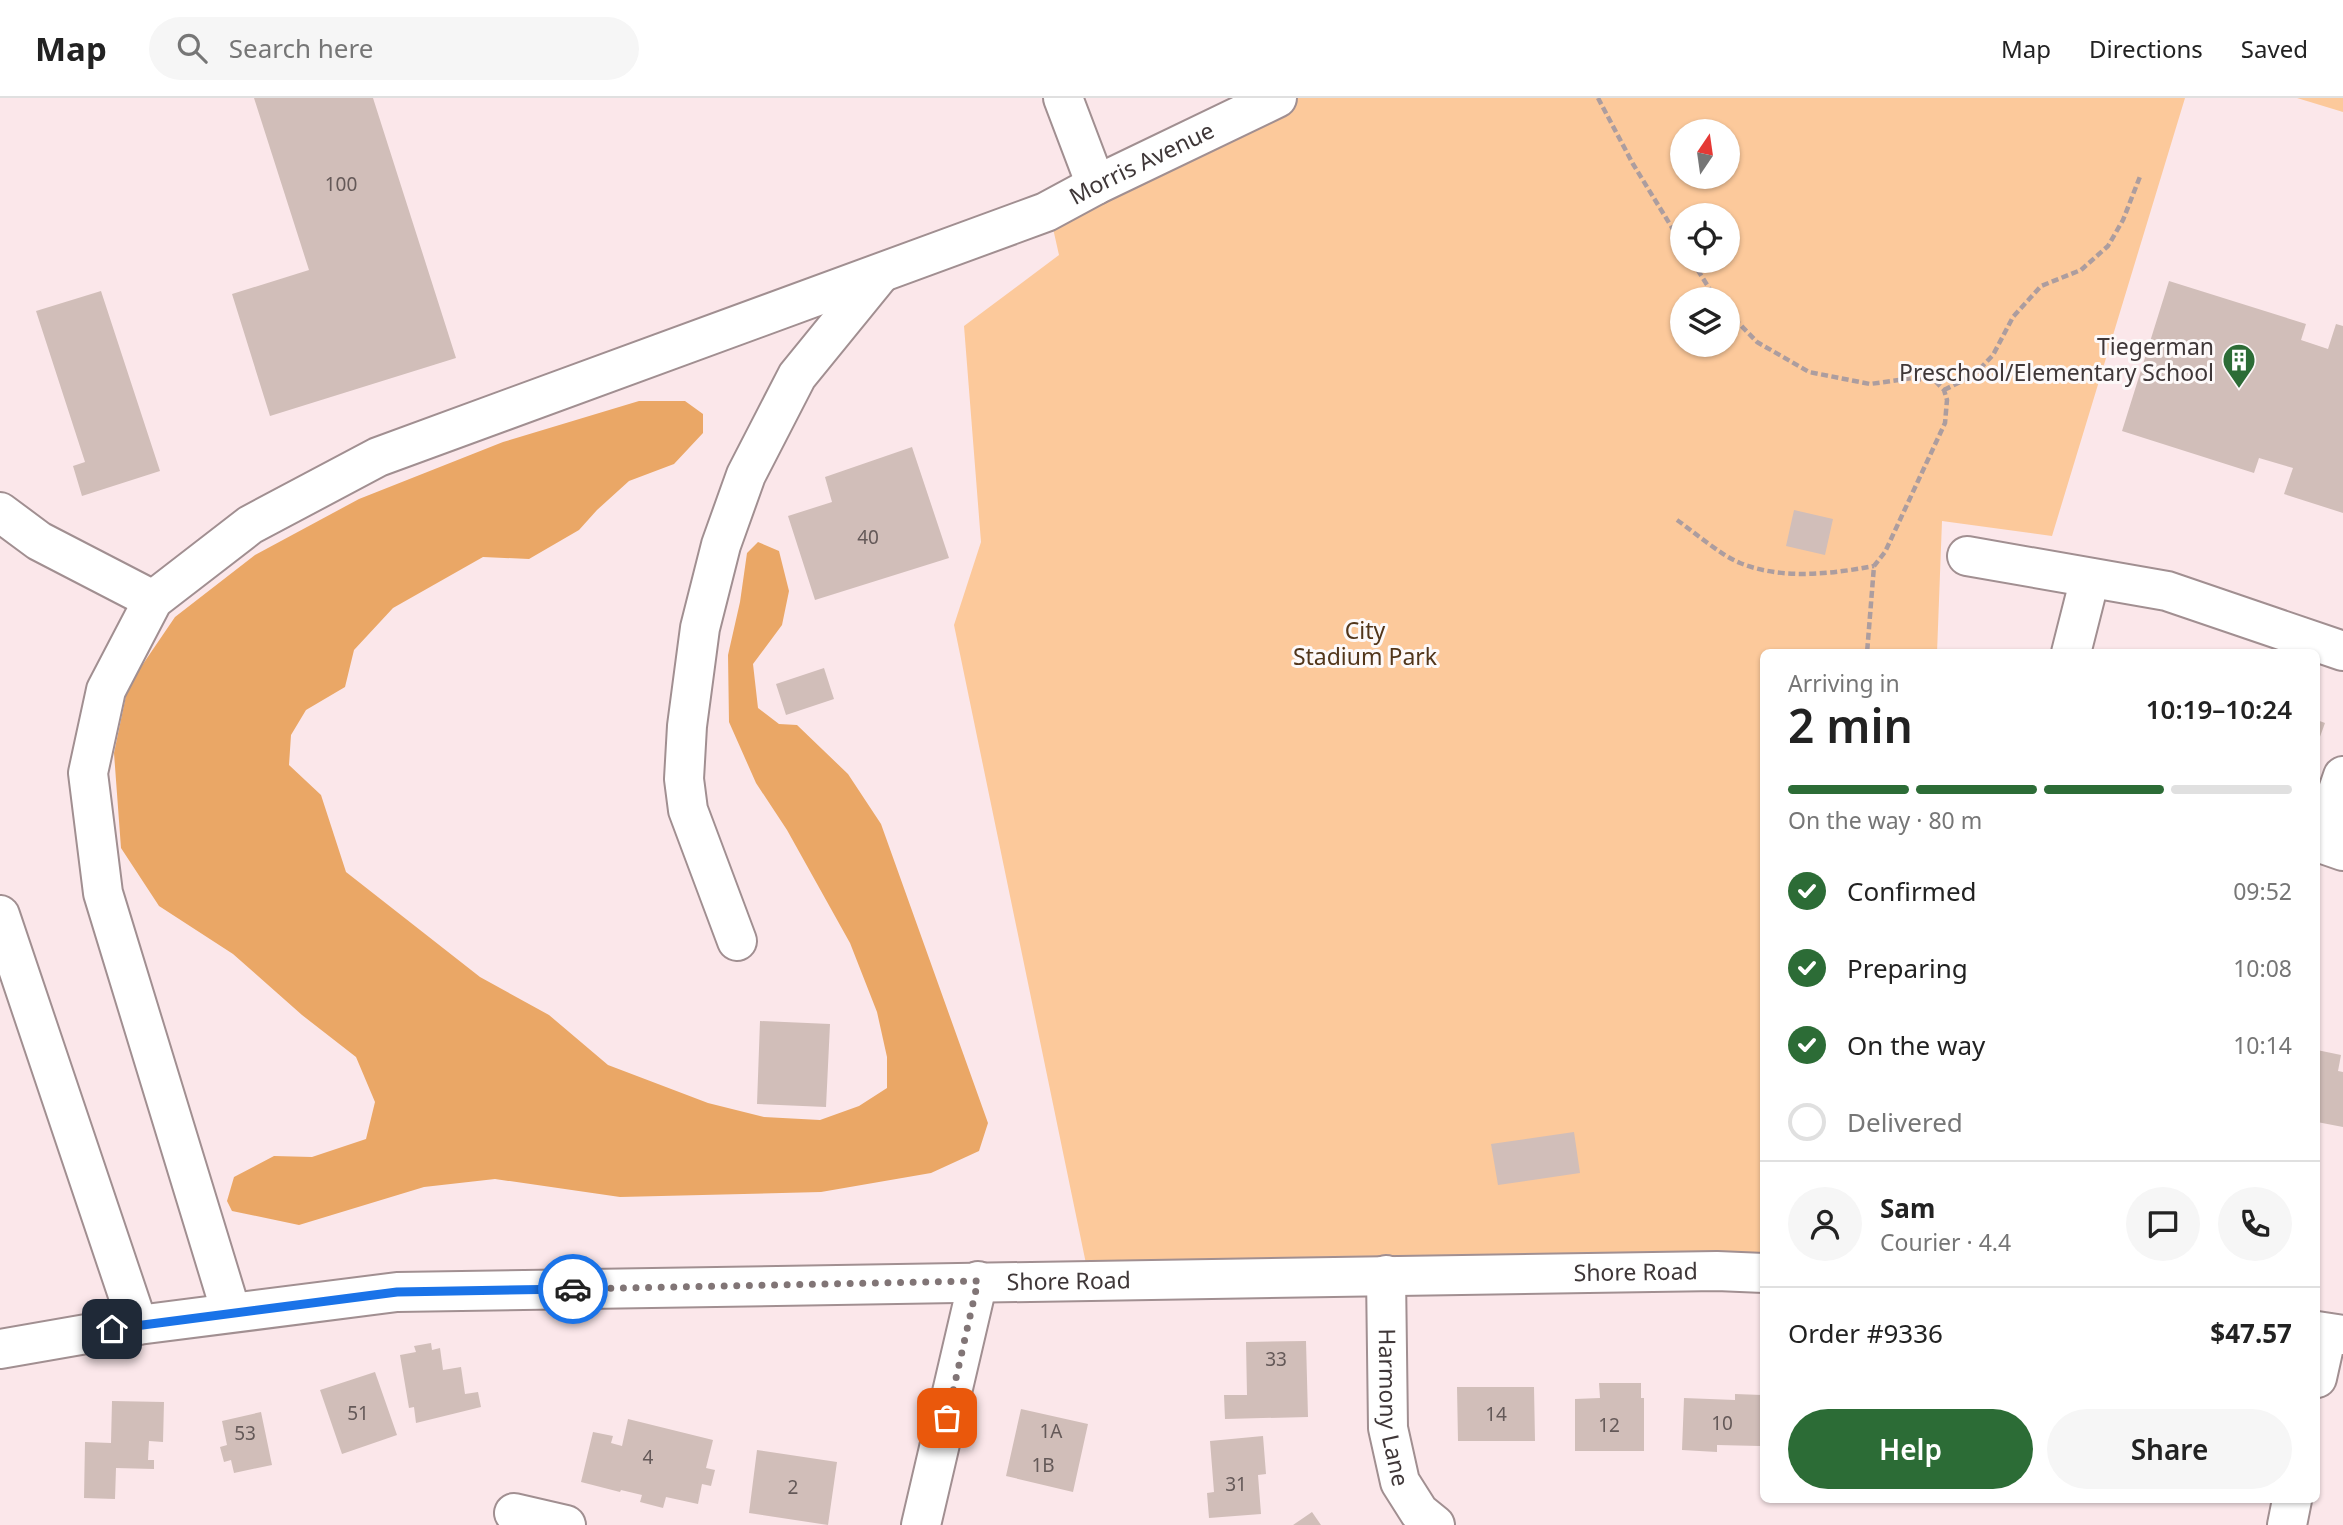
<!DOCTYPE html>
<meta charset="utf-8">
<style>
:root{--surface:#fff;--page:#f6f6f6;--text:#222;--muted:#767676;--line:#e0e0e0;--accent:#2c6c36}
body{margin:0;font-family:"Noto Sans",sans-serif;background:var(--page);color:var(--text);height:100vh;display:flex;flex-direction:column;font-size:26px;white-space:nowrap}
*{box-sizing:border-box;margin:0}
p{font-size:23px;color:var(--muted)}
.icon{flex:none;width:38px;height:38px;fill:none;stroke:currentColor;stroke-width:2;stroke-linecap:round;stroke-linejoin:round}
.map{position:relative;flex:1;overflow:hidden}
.drawer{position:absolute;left:1760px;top:551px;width:560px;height:854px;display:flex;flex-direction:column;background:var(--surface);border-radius:10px;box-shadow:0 2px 5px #0004}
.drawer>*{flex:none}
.needle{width:46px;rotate:13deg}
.tools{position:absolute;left:1670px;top:21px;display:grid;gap:14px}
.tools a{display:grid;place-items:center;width:70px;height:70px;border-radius:50%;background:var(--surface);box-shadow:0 2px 5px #0004;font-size:35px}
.pin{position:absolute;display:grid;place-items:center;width:60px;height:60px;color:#fff;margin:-30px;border-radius:14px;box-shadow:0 4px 10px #0006}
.courier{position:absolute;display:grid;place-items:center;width:70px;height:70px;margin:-35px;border:5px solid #1a73e8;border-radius:50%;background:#fff;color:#222;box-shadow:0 2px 9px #0007}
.overview em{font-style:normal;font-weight:600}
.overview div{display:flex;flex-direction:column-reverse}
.overview{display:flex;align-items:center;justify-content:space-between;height:119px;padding:0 28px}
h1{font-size:46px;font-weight:600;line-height:52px}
.bar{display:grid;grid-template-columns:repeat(4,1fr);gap:10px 7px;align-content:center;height:84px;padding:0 28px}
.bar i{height:9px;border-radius:5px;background:var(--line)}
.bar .selected{background:var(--accent)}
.bar p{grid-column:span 4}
.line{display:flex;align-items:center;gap:18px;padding:0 28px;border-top:2px solid var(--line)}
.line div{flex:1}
.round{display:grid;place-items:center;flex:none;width:74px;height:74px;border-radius:37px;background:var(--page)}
ol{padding:0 28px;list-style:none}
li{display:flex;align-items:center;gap:21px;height:77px}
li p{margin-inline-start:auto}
li .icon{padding:7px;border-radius:50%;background:var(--accent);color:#fff;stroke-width:4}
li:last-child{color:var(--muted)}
li i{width:38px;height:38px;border:4px solid var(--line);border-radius:50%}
.primary-button{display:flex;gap:14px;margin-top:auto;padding:14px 28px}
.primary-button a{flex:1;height:80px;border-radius:42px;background:var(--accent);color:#fff;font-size:28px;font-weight:600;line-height:80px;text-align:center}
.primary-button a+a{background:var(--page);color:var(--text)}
header{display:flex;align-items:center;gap:42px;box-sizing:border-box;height:98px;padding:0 35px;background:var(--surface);border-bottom:2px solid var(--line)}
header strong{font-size:33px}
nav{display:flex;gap:38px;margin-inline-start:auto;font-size:24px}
.search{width:490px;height:63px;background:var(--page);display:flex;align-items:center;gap:18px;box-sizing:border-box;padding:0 24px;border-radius:38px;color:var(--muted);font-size:26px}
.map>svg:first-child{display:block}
</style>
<header>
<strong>Map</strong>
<div class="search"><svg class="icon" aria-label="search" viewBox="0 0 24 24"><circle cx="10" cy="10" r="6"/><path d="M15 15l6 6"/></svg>Search here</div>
<nav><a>Map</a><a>Directions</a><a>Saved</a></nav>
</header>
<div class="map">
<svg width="2343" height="1427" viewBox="0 0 2343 1427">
<rect width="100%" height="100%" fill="#fbe7ea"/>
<path fill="#fcc99b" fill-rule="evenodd" d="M1276,0H2185L2052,438L1942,423L1937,555H1764V1176L1090,1185L954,527L981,444L964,228L1059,157L1050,117ZM1682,33H1727V79H1682ZM1682,117H1727V163H1682ZM1682,201H1727V247H1682Z
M2297,0H2343V14Z"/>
<path fill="#eaa766" d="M639,303H685L703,316V335L674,366L629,383L597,412L579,432L529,461L483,459L393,510L354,552L345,589L306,612L291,637L289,667L321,697L346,774L480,879L549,917L608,967L708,1005L764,1019L820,1022L859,1008L887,990V959L877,914L850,845L787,732L756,685L729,624L728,557L740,504L747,455L758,444L779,453L789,493L782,527L753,566L758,610L779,626L797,627L848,676L881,726L988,1025L979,1053L931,1075L821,1094L620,1099L495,1081L424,1089L299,1127L232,1113L227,1103L234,1079L274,1058L312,1059L366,1041L375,1004L356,959L302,917L233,856L159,808L121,750L114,655L128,588L175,519L255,457L359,401L503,344Z"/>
<path fill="#d1beb9" d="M254,0H373L456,260L270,318L232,196L309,172Z
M2169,183L2306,226L2301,242L2328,251L2336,226L2343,228V415L2284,396L2293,370L2259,360L2254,375L2122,333Z
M101,193L160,373L82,398L73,368L85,364L36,213Z
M912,349L949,460L815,502L788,418L832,404L825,379Z
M1794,412L1833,421L1825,457L1786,448Z
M824,570L834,601L786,617L776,586Z
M2317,622L2325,625L2317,647Z
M760,923L830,926L826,1009L757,1006Z
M2317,952L2341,957L2338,973L2343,974V1029L2317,1024Z
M1574,1034L1580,1075L1498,1087L1491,1046Z
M1306,1243L1308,1319L1225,1321L1224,1297H1247L1246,1244Z
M431,1245L432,1252L440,1250L443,1272L461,1269L465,1296L478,1294L481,1309L416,1325L414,1309L409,1310L400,1257L416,1254L414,1248Z
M375,1274L397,1337L342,1356L320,1292Z
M1599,1285H1641V1300H1644V1353H1575V1301L1600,1300Z
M1457,1289H1534L1535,1343H1458Z
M1735,1296L1762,1297L1760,1348L1717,1347V1354L1682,1352L1684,1300L1735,1302Z
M112,1303L164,1304L163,1344L149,1343L148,1362H154V1371L116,1370L115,1401L84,1400L85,1344L111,1345Z
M1021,1311L1088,1326L1073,1394L1006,1378Z
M261,1314L272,1367L234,1375L231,1362L224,1364L220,1349L227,1347L222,1323Z
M628,1321L713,1342L706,1370L715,1372L711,1388L702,1386L698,1406L666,1399L663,1410L640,1404L642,1397L621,1392L620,1394L581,1384L593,1334L613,1338L611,1345L622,1348Z
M1263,1338L1266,1376L1258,1377L1261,1416L1209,1420L1207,1395L1214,1394L1210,1343Z
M757,1352L837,1364L828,1427L749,1415Z
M1312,1414L1321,1427H1293Z"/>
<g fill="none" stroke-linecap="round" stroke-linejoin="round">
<defs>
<g id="minor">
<path d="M1063,0L1096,87"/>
<path d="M0,414L39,443L153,502"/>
<path d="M1967,458L2167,493L2343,553"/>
<path d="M2071,555L2090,480"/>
<path d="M2343,678L2320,745L2343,753"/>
<path d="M0,817L138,1227"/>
<path d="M737,843L688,712L684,681L687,628L700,530L721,447L746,377L797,278L880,176"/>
<path id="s1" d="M1386,1177L1388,1330L1400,1384L1419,1414L1435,1427"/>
<path id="s2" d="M231,1214L103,795L88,675L106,592L153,502L250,427L378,359L1046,114L1096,87L1277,0"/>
<path d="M2317,1280L2327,1235"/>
<path d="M514,1415L566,1427"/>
<path d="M921,1427L978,1183"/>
<path d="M2287,1427L2292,1402"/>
</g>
<g id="major">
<path d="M2317,1233L2343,1237"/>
<path id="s3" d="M0,1251L138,1227L397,1194L1717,1173L1764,1175"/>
</g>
</defs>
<use href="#minor" stroke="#a18f91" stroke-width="42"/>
<use href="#major" stroke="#a18f91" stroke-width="42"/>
<path stroke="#ac9d9f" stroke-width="4.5" stroke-dasharray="7 3.5" stroke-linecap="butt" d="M1598,0L1633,66L1682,146
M1692,163L1716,201
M1727,213L1757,244L1809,274L1870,286L1913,280L1936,284L1944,292L1947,302L1945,325L1885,454L1874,468L1867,555
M1944,292L1974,277L1993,257L2013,219L2041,188L2081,172L2108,148L2123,122L2141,76
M1677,422C1694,434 1722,458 1740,465C1782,482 1831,476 1874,468"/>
<use href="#minor" stroke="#fff" stroke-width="38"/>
<use href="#major" stroke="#fff" stroke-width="38"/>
</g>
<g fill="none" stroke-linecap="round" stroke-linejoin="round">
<path stroke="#817576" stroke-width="7" stroke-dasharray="0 12.6" d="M573,1191L978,1183L947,1320"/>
<path stroke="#1a73e8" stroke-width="9" d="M112,1231L397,1194L573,1191"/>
</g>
<defs>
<symbol id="building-pin" viewBox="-11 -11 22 30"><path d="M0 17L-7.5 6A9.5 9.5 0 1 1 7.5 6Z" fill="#2c6c36" stroke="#fdf9f9"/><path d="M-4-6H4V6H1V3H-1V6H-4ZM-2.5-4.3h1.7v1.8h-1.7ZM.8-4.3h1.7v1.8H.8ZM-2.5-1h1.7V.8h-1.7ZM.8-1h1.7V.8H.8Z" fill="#fff"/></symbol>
</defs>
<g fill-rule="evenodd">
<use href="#building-pin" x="2220" y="243" width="38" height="52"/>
</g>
<g text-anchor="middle" stroke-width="6" stroke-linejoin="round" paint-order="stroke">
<g font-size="19" fill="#645958">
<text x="341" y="93">100</text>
<text x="868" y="446">40</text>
<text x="1276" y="1268">33</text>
<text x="358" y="1322">51</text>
<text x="1496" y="1323">14</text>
<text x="1722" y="1332">10</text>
<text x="1609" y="1334">12</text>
<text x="1051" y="1340">1A</text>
<text x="245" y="1342">53</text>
<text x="648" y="1366">4</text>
<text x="1043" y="1374">1B</text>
<text x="1236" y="1393">31</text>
<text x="793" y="1396">2</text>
</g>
<g font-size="23" fill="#3f3738" stroke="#fdf9f9">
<text dy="8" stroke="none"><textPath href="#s2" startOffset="1832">Morris Avenue</textPath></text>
<text dy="8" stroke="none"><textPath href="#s3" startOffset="1640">Shore Road</textPath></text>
<text dy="8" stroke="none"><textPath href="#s3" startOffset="1073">Shore Road</textPath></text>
<text dy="8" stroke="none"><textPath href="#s1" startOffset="133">Harmony Lane</textPath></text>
</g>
<g font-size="23" fill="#3f3738" stroke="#fdf9f9" text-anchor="end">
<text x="2214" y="257">Tiegerman<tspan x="2214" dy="26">Preschool/Elementary School</tspan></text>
</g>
<g font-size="23" fill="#52361a" stroke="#fdf9f9">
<text x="1365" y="541">City<tspan x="1365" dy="26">Stadium Park</tspan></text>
</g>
</g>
</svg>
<div class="tools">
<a><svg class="needle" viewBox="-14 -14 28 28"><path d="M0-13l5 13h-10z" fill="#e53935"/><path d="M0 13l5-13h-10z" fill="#767676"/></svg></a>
<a><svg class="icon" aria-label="locate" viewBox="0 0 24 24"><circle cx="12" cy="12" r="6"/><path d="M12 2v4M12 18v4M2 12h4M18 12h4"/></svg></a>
<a><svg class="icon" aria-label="layers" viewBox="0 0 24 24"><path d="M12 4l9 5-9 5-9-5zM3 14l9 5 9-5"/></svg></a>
</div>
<div class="pin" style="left:947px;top:1320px;background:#ea580c"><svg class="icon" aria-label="bag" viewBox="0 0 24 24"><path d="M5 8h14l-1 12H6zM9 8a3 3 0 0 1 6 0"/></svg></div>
<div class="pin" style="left:112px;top:1231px;background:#1f2937"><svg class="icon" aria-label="home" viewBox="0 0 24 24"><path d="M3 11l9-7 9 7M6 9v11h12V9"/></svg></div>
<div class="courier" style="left:573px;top:1191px"><svg class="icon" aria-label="car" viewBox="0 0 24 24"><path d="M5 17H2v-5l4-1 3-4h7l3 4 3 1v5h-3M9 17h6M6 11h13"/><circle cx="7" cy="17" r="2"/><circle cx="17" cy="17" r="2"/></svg></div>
<section class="drawer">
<div class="overview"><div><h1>2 min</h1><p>Arriving in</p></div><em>10:19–10:24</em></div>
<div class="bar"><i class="selected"></i><i class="selected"></i><i class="selected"></i><i></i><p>On the way · 80 m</p></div>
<ol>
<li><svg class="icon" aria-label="check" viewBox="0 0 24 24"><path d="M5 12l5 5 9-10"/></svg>Confirmed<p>09:52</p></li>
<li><svg class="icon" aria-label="check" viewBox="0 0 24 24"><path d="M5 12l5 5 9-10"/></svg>Preparing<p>10:08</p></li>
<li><svg class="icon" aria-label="check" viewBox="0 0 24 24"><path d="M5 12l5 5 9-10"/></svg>On the way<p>10:14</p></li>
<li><i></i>Delivered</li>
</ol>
<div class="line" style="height:126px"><a class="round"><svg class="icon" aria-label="person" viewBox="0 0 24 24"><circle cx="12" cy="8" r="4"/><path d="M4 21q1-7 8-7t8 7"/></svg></a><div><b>Sam</b><p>Courier · 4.4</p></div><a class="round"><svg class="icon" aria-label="chat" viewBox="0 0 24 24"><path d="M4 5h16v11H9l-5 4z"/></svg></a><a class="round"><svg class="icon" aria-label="phone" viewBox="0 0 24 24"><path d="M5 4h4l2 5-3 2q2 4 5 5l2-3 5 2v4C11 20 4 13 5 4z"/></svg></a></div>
<div class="line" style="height:91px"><div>Order #9336</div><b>$47.57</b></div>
<div class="primary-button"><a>Help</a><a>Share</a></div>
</section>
</div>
